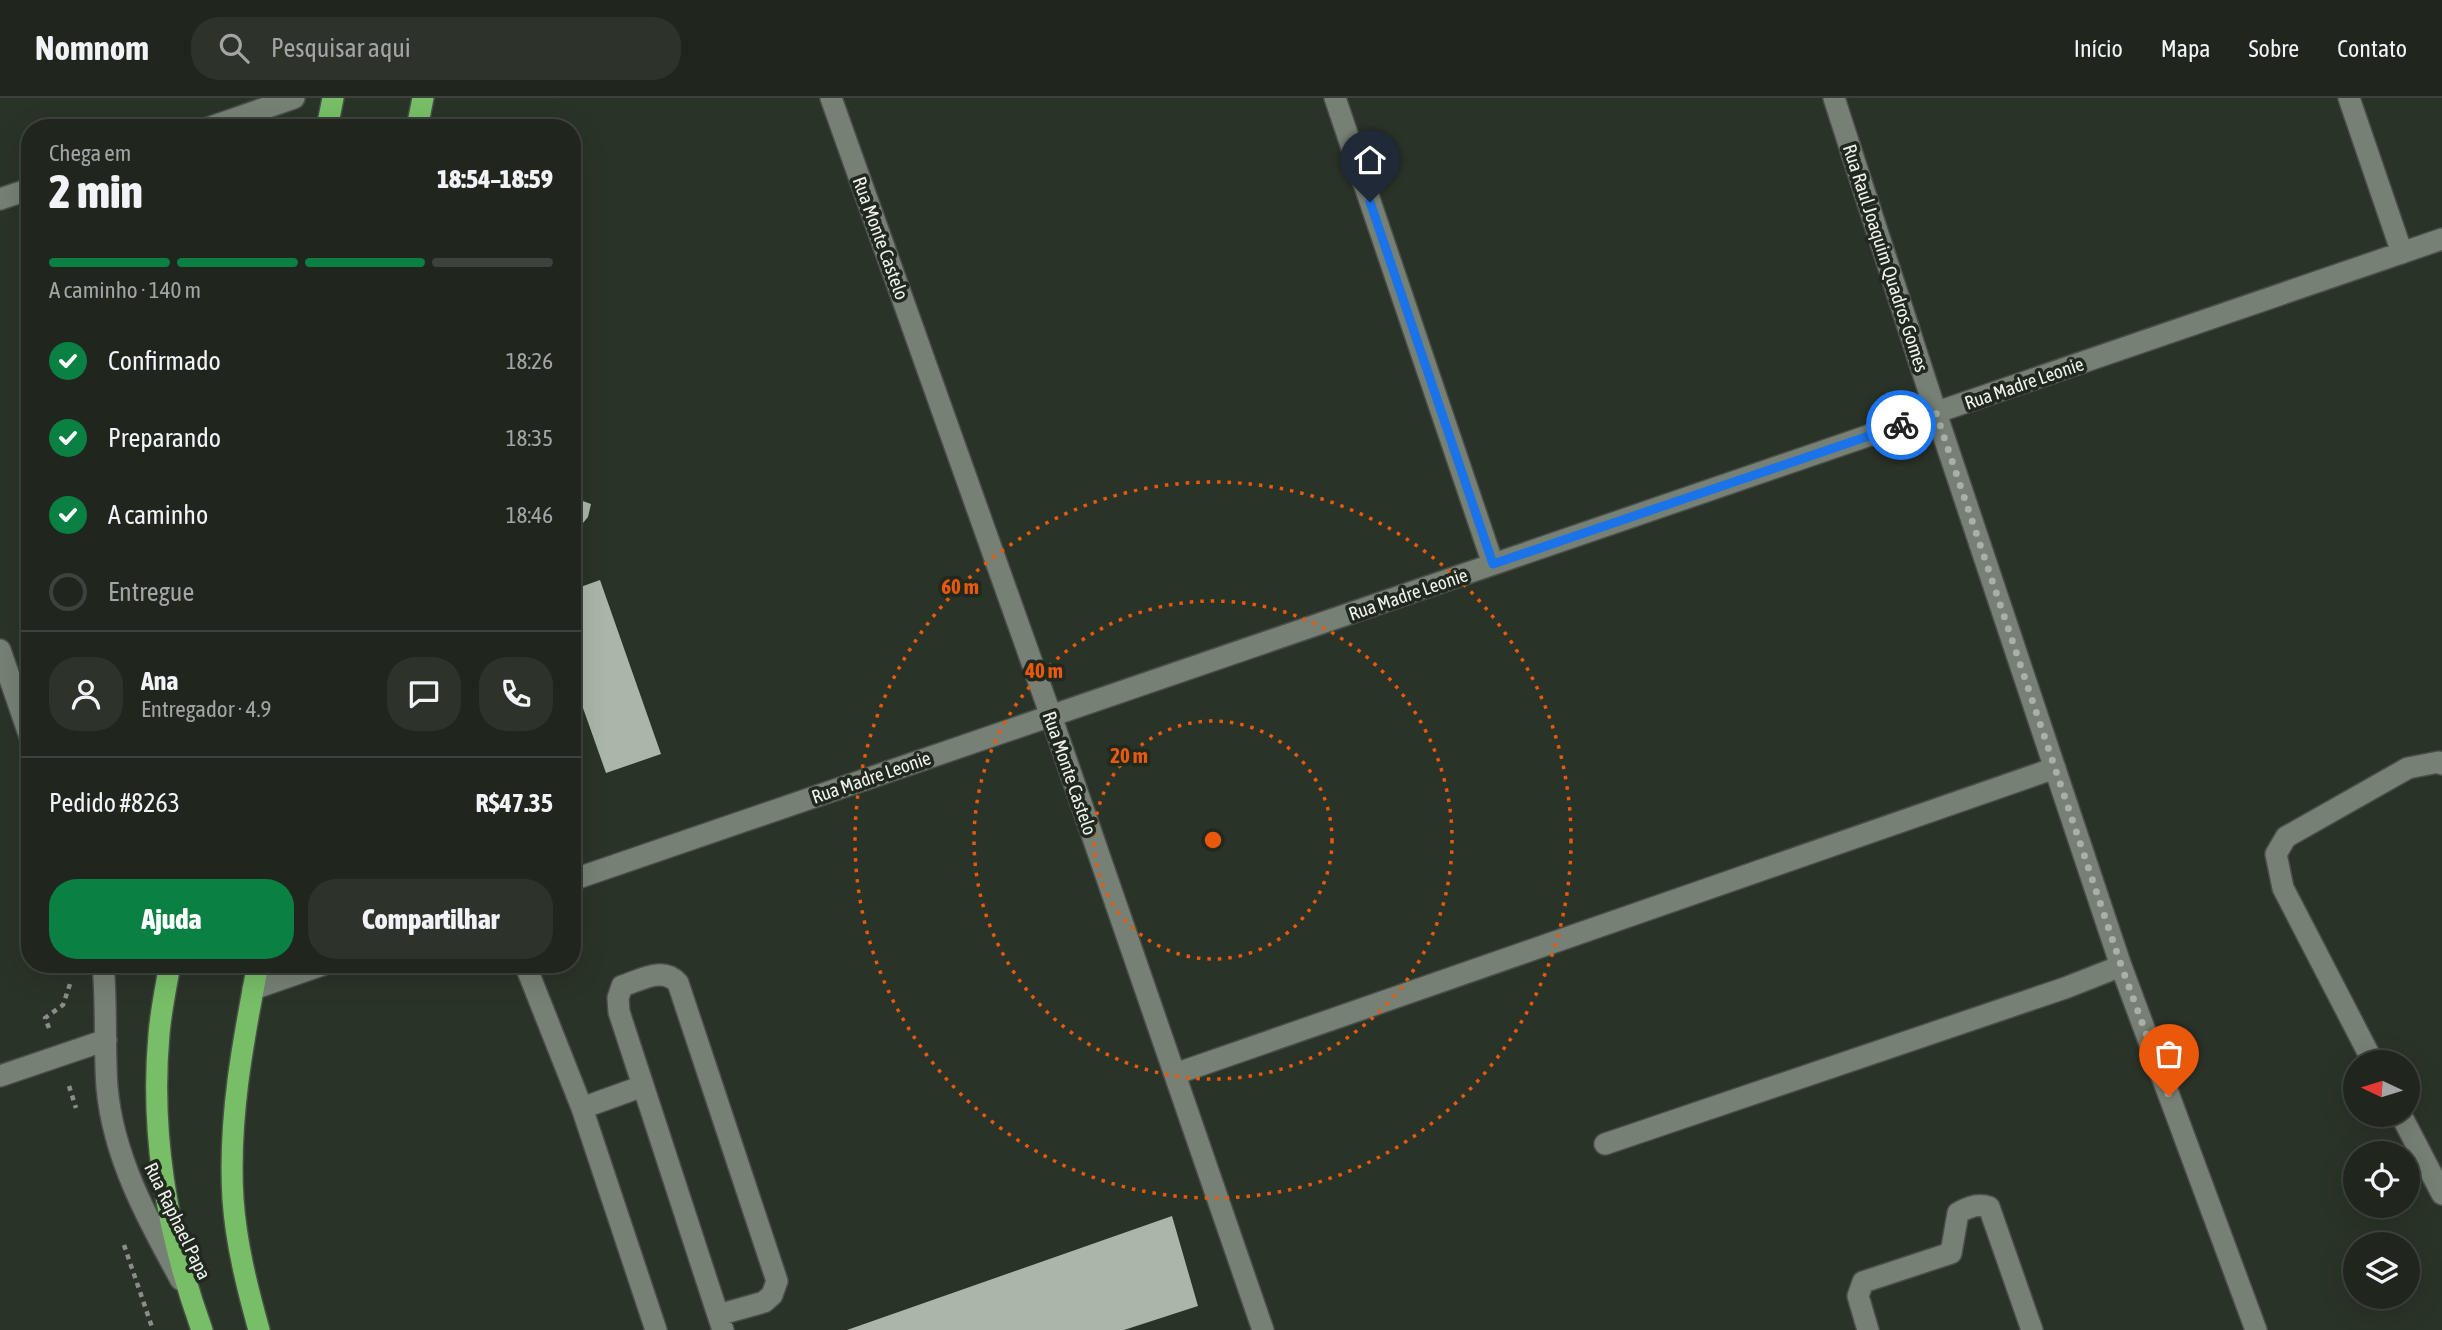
<!DOCTYPE html>
<html lang="pt">
<meta charset="utf-8">
<style>
:root{--surface:#20261e;--page:#2d322b;--text:#f1f3f6;--muted:#a2a5a4;--line:#3d433c;--accent:#0b8043}
body{margin:0;font-family:"Asap Condensed",sans-serif;background:var(--page);color:var(--text);height:100vh;display:flex;flex-direction:column;font-size:26px;white-space:nowrap}
*{box-sizing:border-box;margin:0}
p{font-size:23px;color:var(--muted)}
.icon{flex:none;width:38px;height:38px;fill:none;stroke:currentColor;stroke-width:2;stroke-linecap:round;stroke-linejoin:round}
.map{position:relative;flex:1;overflow:hidden}
.details{position:absolute;left:21px;top:21px;width:560px;height:854px;display:flex;flex-direction:column;background:var(--surface);border-radius:28px;box-shadow:0 7px 28px #0002,0 0 0 2px var(--line)}
.details>*{flex:none}
.needle{width:46px;rotate:274deg}
.fabs{position:absolute;left:2343px;top:952px;display:grid;gap:14px}
.fabs a{display:grid;place-items:center;width:77px;height:77px;border-radius:50%;background:var(--surface);box-shadow:0 7px 28px #0002,0 0 0 2px var(--line);font-size:35px}
.pin{position:absolute;display:grid;place-items:center;width:60px;height:60px;color:#fff;margin:-72px -30px;border-radius:50% 50% 50% 0;rotate:-45deg;box-shadow:0 0 7px #0007}
.pin .icon{rotate:45deg}
.courier{position:absolute;display:grid;place-items:center;width:70px;height:70px;margin:-35px;border:5px solid #1a73e8;border-radius:50%;background:#fff;color:#222;box-shadow:0 2px 9px #0007}
.summary em{font-style:normal;font-weight:800}
.summary div{display:flex;flex-direction:column-reverse}
.summary{display:flex;align-items:center;justify-content:space-between;height:119px;padding:0 28px}
h1{font-size:46px;font-weight:800;line-height:52px}
.bar{display:grid;grid-template-columns:repeat(4,1fr);gap:10px 7px;align-content:center;height:84px;padding:0 28px}
.bar i{height:9px;border-radius:5px;background:var(--line)}
.bar .current{background:var(--accent)}
.bar p{grid-column:span 4}
.line{display:flex;align-items:center;gap:18px;padding:0 28px;border-top:2px solid var(--line)}
.line div{flex:1}
.round{display:grid;place-items:center;flex:none;width:74px;height:74px;border-radius:28px;background:var(--page)}
ol{padding:0 28px;list-style:none}
li{display:flex;align-items:center;gap:21px;height:77px}
li p{margin-inline-start:auto}
li .icon{padding:7px;border-radius:50%;background:var(--accent);color:#fff;stroke-width:4}
li:last-child{color:var(--muted)}
li i{width:38px;height:38px;border:4px solid var(--line);border-radius:50%}
.action{display:flex;gap:14px;margin-top:auto;padding:14px 28px}
.action a{flex:1;height:80px;border-radius:28px;background:var(--accent);color:#fff;font-size:28px;font-weight:800;line-height:80px;text-align:center}
.action a+a{background:var(--page);color:var(--text)}
header{display:flex;align-items:center;gap:42px;box-sizing:border-box;height:98px;padding:0 35px;background:var(--surface);border-bottom:2px solid var(--line)}
header strong{font-size:33px}
nav{display:flex;gap:38px;margin-inline-start:auto;font-size:24px}
.search{width:490px;height:63px;background:var(--page);display:flex;align-items:center;gap:18px;box-sizing:border-box;padding:0 24px;border-radius:28px;color:var(--muted);font-size:26px}
.map>svg:first-child{display:block}
</style>
<header>
<strong>Nomnom</strong>
<div class="search"><svg class="icon" aria-label="search" viewBox="0 0 24 24"><circle cx="10" cy="10" r="6"/><path d="M15 15l6 6"/></svg>Pesquisar aqui</div>
<nav><a>Início</a><a>Mapa</a><a>Sobre</a><a>Contato</a></nav>
</header>
<div class="map">
<svg width="2442" height="1232" viewBox="0 0 2442 1232">
<rect width="100%" height="100%" fill="#2a3328"/>
<path fill="#abb6a9" d="M572,399L591,406L588,419L572,438Z
M600,482L661,656L606,675L572,579V492Z
M1172,1118L1198,1208L1124,1232H847Z"/>
<g fill="none" stroke-linecap="round" stroke-linejoin="round">
<defs>
<path id="minor" d="M831,0L1051,618L1263,1232
M1335,0L1493,466
M1834,0L1936,315L2121,868L2256,1232
M2349,0L2402,155
M208,30L294,0
M0,101L30,91
M0,552L30,639
M572,782L2442,141
M103,866C107,907 104,948 107,989C113,1059 148,1122 181,1182
M525,866L582,1010
M253,891L325,866
M2373,964L2283,790L2276,756L2286,739L2408,670L2439,664L2442,666
M1175,976L2055,670
M0,978L106,942
M643,988L582,1010L656,1232
M2401,1017L2442,1096
M1605,1046L2065,890L2121,868
M718,1217L764,1204L772,1197L777,1183L678,885C663,868 641,882 622,888L618,900L619,914L718,1217L723,1232
M1868,1232L1858,1198L1863,1184L1951,1155L1958,1115C1968,1109 1978,1105 1989,1109L2032,1232"/>
<path id="highway" d="M327,30L333,0
M417,30L423,0
M170,866C166,889 161,912 159,936C150,1036 168,1138 202,1232
M258,866C243,943 228,1022 233,1101C236,1145 247,1189 259,1232"/>
</defs>
<use href="#minor" stroke="#474f46" stroke-width="24"/>
<use href="#highway" stroke="#474f46" stroke-width="24"/>
<path stroke="#888f86" stroke-width="4.5" stroke-dasharray="5 5" stroke-linecap="butt" d="M49,930L45,920L63,907L71,883
M69,988L76,1010
M124,1147L153,1232"/>
<use href="#minor" stroke="#768074" stroke-width="21"/>
<use href="#highway" stroke="#77be67" stroke-width="21"/>
</g>
<g fill="none" stroke-linecap="round" stroke-linejoin="round">
<path stroke="#a9b0a7" stroke-width="7" stroke-dasharray="0 12.6" d="M1901,327L1936,315L2121,867L2169,998"/>
<path stroke="#1a73e8" stroke-width="9" d="M1370,104L1493,466L1901,327"/>
</g>
<g fill="none" stroke="#e8590c" stroke-width="3.5" stroke-dasharray="3.5 7">
<circle cx="1213" cy="742" r="119"/>
<circle cx="1213" cy="742" r="239"/>
<circle cx="1213" cy="742" r="358"/>
</g>
<g text-anchor="middle" stroke-width="7" stroke-linejoin="round" paint-order="stroke">
<g font-size="19" fill="#edf3ec" stroke="#21291f">
<text transform="translate(881 140) rotate(70)" y="7">Rua Monte Castelo</text>
<text transform="translate(1886 160) rotate(72)" y="7">Rua Raul Joaquim Quadros Gomes</text>
<text transform="translate(2024 285) rotate(-19)" y="7">Rua Madre Leonie</text>
<text transform="translate(1408 496) rotate(-19)" y="7">Rua Madre Leonie</text>
<text transform="translate(1070 675) rotate(71)" y="7">Rua Monte Castelo</text>
<text transform="translate(871 679) rotate(-19)" y="7">Rua Madre Leonie</text>
<text transform="translate(178 1123) rotate(64)" y="7">Rua Raphael Papa</text>
</g>
</g>
<circle cx="1213" cy="742" r="10" fill="#e8590c" stroke="#21291f" stroke-width="3.5"/>
<g font-size="21" text-anchor="middle" font-weight="bold" fill="#e8590c" stroke="#21291f" stroke-width="7" stroke-linejoin="round" paint-order="stroke">
<text x="960" y="496">60 m</text>
<text x="1044" y="580">40 m</text>
<text x="1129" y="665">20 m</text>
</g>
</svg>
<div class="fabs">
<a><svg class="needle" viewBox="-14 -14 28 28"><path d="M0-13l5 13h-10z" fill="#e53935"/><path d="M0 13l5-13h-10z" fill="#a2a5a4"/></svg></a>
<a><svg class="icon" aria-label="locate" viewBox="0 0 24 24"><circle cx="12" cy="12" r="6"/><path d="M12 2v4M12 18v4M2 12h4M18 12h4"/></svg></a>
<a><svg class="icon" aria-label="layers" viewBox="0 0 24 24"><path d="M12 4l9 5-9 5-9-5zM3 14l9 5 9-5"/></svg></a>
</div>
<div class="pin" style="left:2169px;top:998px;background:#ea580c"><svg class="icon" aria-label="bag" viewBox="0 0 24 24"><path d="M5 8h14l-1 12H6zM9 8a3 3 0 0 1 6 0"/></svg></div>
<div class="pin" style="left:1370px;top:104px;background:#1f2937"><svg class="icon" aria-label="home" viewBox="0 0 24 24"><path d="M3 11l9-7 9 7M6 9v11h12V9"/></svg></div>
<div class="courier" style="left:1901px;top:327px"><svg class="icon" aria-label="bike" viewBox="0 0 24 24"><circle cx="6" cy="16" r="4"/><circle cx="18" cy="16" r="4"/><path d="M6 16l4-8h5l3 8M10 8l3 8H6M13 5h3"/></svg></div>
<section class="details">
<div class="summary"><div><h1>2 min</h1><p>Chega em</p></div><em>18:54–18:59</em></div>
<div class="bar"><i class="current"></i><i class="current"></i><i class="current"></i><i></i><p>A caminho · 140 m</p></div>
<ol>
<li><svg class="icon" aria-label="check" viewBox="0 0 24 24"><path d="M5 12l5 5 9-10"/></svg>Confirmado<p>18:26</p></li>
<li><svg class="icon" aria-label="check" viewBox="0 0 24 24"><path d="M5 12l5 5 9-10"/></svg>Preparando<p>18:35</p></li>
<li><svg class="icon" aria-label="check" viewBox="0 0 24 24"><path d="M5 12l5 5 9-10"/></svg>A caminho<p>18:46</p></li>
<li><i></i>Entregue</li>
</ol>
<div class="line" style="height:126px"><a class="round"><svg class="icon" aria-label="person" viewBox="0 0 24 24"><circle cx="12" cy="8" r="4"/><path d="M4 21q1-7 8-7t8 7"/></svg></a><div><b>Ana</b><p>Entregador · 4.9</p></div><a class="round"><svg class="icon" aria-label="chat" viewBox="0 0 24 24"><path d="M4 5h16v11H9l-5 4z"/></svg></a><a class="round"><svg class="icon" aria-label="phone" viewBox="0 0 24 24"><path d="M5 4h4l2 5-3 2q2 4 5 5l2-3 5 2v4C11 20 4 13 5 4z"/></svg></a></div>
<div class="line" style="height:91px"><div>Pedido #8263</div><b>R$47.35</b></div>
<div class="action"><a>Ajuda</a><a>Compartilhar</a></div>
</section>
</div>
